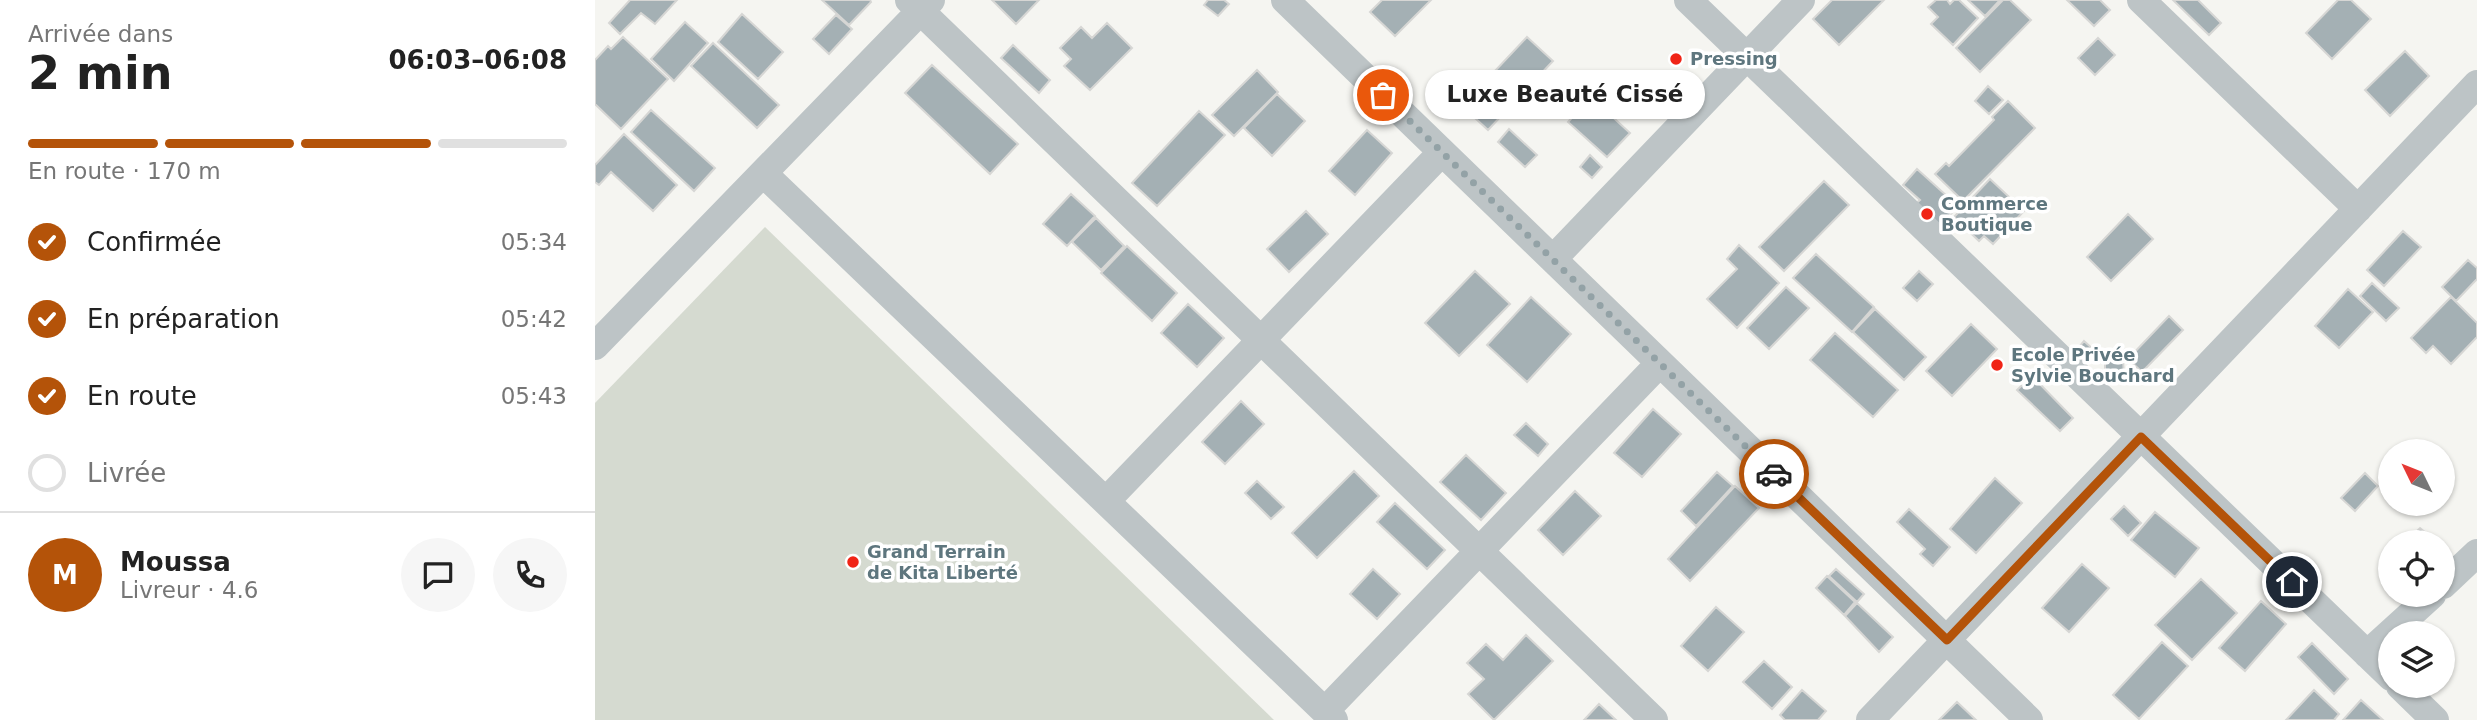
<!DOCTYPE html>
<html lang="fr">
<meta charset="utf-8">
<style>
:root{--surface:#fff;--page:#f6f6f6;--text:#222;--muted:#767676;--line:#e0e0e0;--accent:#b45309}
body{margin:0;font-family:"DejaVu Sans",sans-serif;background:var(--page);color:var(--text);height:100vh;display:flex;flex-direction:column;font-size:26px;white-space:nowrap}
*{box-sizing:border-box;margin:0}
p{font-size:23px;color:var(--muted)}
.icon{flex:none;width:38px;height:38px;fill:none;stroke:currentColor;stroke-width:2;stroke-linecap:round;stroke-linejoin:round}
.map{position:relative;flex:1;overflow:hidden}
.sheet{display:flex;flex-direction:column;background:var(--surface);width:595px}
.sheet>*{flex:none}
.needle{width:46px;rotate:313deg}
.controls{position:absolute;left:1783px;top:439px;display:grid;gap:14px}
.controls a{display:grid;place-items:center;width:77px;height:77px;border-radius:50%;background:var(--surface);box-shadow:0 2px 5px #0004;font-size:35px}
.pin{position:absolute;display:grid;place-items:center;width:60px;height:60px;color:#fff;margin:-30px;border:4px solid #fff;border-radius:50%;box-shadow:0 2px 7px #0007}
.courier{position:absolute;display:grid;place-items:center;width:70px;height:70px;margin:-35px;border:5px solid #b45309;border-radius:50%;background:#fff;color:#222;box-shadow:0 2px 9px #0007}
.bubble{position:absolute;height:49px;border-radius:24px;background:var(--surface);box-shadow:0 2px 5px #0004;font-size:23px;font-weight:600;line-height:49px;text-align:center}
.headline em{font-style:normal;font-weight:600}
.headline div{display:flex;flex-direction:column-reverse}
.headline{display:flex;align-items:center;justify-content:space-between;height:119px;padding:0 28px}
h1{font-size:46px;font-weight:600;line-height:52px}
.bar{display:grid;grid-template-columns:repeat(4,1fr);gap:10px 7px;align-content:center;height:84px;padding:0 28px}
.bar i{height:9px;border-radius:5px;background:var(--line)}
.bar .current{background:var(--accent)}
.bar p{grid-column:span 4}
.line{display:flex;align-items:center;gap:18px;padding:0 28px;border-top:2px solid var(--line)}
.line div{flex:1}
.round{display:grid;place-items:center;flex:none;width:74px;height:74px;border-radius:37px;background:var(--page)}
ol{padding:0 28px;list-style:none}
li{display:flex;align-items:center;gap:21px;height:77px}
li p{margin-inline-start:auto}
li .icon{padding:7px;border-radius:50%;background:var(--accent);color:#fff;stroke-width:4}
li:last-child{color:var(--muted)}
li i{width:38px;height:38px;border:4px solid var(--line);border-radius:50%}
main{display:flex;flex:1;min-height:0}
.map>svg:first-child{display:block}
</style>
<main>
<section class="sheet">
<div class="headline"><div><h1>2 min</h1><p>Arrivée dans</p></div><em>06:03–06:08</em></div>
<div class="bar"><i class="current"></i><i class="current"></i><i class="current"></i><i></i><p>En route · 170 m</p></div>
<ol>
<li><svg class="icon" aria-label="check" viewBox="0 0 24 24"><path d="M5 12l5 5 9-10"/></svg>Confirmée<p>05:34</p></li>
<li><svg class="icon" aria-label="check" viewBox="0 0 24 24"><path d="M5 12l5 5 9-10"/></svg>En préparation<p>05:42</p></li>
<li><svg class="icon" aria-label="check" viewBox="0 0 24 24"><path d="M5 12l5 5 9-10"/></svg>En route<p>05:43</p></li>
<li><i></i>Livrée</li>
</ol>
<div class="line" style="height:126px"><b class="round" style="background:var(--accent);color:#fff">M</b><div><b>Moussa</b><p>Livreur · 4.6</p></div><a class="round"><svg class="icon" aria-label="chat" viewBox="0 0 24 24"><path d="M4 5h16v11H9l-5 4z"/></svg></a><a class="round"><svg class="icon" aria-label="phone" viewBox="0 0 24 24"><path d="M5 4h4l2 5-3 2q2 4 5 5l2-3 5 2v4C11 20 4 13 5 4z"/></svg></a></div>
</section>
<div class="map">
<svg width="1882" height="720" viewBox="0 0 1882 720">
<rect width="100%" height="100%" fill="#f5f5f1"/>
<path fill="#d5dad0" d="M170,227L679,720H0V403Z"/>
<path fill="#a4b0b4" stroke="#d6d6d4" stroke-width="2" d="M35,0H82L60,24L46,13L25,34L14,23Z
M227,0H275L276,2L254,25Z
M397,0H444L421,24Z
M613,0H629L634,4L623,16L609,5Z
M787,0H836L800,36L775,12Z
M1237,0H1289L1244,45L1218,19Z
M1341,0H1352L1355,4L1359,0H1364L1383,18L1358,45L1336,24L1343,17L1333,7Z
M1373,0H1405L1390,16Z
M1408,0H1415L1436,20L1385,72L1361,48Z
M1472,0H1505L1515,10L1499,26Z
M1578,0H1603L1626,23L1614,35Z
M1743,0H1756L1776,19L1737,59L1711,33Z
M147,14L188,52L163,79L123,42Z
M241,15L257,29L234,54L218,39Z
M90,22L113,43L79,81L56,59Z
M512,23L537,48L495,90L469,66L476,59L465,48L486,27L497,38Z
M28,37L73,79L26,129L0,104V60L13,46L16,49Z
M932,37L958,61L893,130L867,106Z
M1503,38L1520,55L1500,75L1483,58Z
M118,43L184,105L162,128L96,66Z
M418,45L455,80L444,93L406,58Z
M1810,51L1834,76L1795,116L1770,90Z
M337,65L423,144L395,174L310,93Z
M662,70L683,92L639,136L617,115Z
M1393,86L1408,100L1394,114L1380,101Z
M682,94L710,121L677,156L649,128Z
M996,97L1035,133L1012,157L973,122Z
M1413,101L1440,128L1368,201L1340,174L1351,163L1354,166L1399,120L1397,117Z
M56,110L120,168L99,191L36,132Z
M604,111L630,135L562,206L537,183Z
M914,129L942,155L930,167L903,142Z
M772,130L797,153L760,195L734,171Z
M29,134L82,185L58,211L16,172L4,185L0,182V165Z
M995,155L1007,167L997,178L985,167Z
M1322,169L1363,206L1343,228L1318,206L1325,200L1308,185Z
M1395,179L1429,211L1398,244L1389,236L1384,241L1359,217Z
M1229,181L1254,205L1189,271L1164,247Z
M476,194L500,216L472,246L448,224Z
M711,211L733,234L694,272L672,249Z
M1533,214L1558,239L1516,281L1492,257Z
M501,218L529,246L506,270L477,242Z
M1808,231L1826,247L1789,286L1772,270Z
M1144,245L1184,283L1142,328L1112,299L1142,269L1132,259Z
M532,246L582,293L557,321L506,273Z
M1221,254L1279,307L1257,332L1198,278Z
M1873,260L1882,268V279L1861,301L1847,287Z
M880,271L915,304L864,356L830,323Z
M1324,271L1338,284L1322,301L1308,288Z
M1777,283L1804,308L1791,321L1765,296Z
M1191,287L1214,308L1174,349L1152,328Z
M1753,289L1778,312L1744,348L1720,326Z
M936,297L976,334L932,382L892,345Z
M1856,297L1882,323V337L1856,364L1838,346L1831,353L1816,338Z
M593,304L629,338L602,367L566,333Z
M1280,309L1331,357L1309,380L1258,332Z
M1574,316L1588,330L1547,372L1533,359Z
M1376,324L1402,349L1357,396L1331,371Z
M1240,333L1303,390L1278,417L1215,360Z
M1489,341L1499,350L1489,361L1479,353Z
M1528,359L1529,376L1510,377V360Z
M1437,376L1478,418L1465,431L1422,390Z
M646,401L669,424L630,464L607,442Z
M1058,409L1086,434L1047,477L1019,453Z
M931,423L953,444L943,456L919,435Z
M871,455L911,493L886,520L845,482Z
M759,471L784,496L722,558L697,533Z
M1122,472L1138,486L1101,526L1086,511Z
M1770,473L1783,486L1760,511L1746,498Z
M1400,478L1427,503L1381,553L1355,529Z
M662,481L689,507L676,519L650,493Z
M1140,486L1164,508L1095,581L1073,559Z
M980,491L1006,516L968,555L943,530Z
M800,503L850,550L832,569L782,522Z
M1529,506L1546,523L1533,536L1516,519Z
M1314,509L1355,547L1338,566L1325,554L1330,549L1302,522Z
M1560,512L1604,548L1580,577L1536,540Z
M1825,528L1841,542H1811Z
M1487,564L1514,588L1474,632L1447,608Z
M778,569L805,594L782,619L755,594Z
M1241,569L1269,594L1262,602L1234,576Z
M1232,576L1260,602L1249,615L1221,588Z
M1606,579L1642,613L1597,660L1560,625Z
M1666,601L1691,624L1650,671L1624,648Z
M1262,603L1298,637L1284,652L1250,616Z
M1121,607L1149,632L1113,671L1086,646Z
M931,635L958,661L899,720L873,694L889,679L872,663L891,644L908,660Z
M1567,642L1593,666L1544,719L1518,695Z
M1717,643L1753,679L1739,694L1703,657Z
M1169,661L1197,687L1177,709L1148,682Z
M1207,690L1231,711L1223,720H1190L1185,715Z
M1719,690L1744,714L1739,720H1691Z
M1766,700L1788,720H1748Z
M1362,702L1381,720H1344Z
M1004,704L1021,720H989Z"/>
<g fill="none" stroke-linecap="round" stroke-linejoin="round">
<path stroke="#bdc4c6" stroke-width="28" d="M314,0L1059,720
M690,0L1434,720
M1093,0L1796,677
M1546,0L1763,209
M168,173L739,720
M958,259L1206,0
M0,346L336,0
M511,501L847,152
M1848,585L1882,553
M1772,654L1837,595
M1805,686L1840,720
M730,711L1065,363
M1275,720L1882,84"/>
</g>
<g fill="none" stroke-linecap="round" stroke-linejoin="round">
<path stroke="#93a2a6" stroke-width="7" stroke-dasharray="0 12.6" d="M788,95L1179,474"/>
<path stroke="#b45309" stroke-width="9" d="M1179,474L1352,640L1546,437L1697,582"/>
</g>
<g fill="#f02416" stroke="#fff" stroke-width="2.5">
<circle cx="1081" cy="59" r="7"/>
<circle cx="1332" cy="214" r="7"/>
<circle cx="1402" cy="365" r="7"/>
<circle cx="258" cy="562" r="7"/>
</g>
<g text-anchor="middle" stroke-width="7" stroke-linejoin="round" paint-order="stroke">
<g font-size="18" font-weight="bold" fill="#5e767e" stroke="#fff" text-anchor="start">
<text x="1095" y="65">Pressing</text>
<text x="1346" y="210">Commerce<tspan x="1346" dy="21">Boutique</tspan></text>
<text x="1416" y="361">Ecole Privée<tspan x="1416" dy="21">Sylvie Bouchard</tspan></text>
<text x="272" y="558">Grand Terrain<tspan x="272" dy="21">de Kita Liberté</tspan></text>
</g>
</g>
</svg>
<div class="controls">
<a><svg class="needle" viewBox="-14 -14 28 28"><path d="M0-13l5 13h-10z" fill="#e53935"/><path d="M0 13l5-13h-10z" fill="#767676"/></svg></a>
<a><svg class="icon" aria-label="locate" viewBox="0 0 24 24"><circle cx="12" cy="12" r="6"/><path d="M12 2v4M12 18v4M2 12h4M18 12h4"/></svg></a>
<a><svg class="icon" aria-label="layers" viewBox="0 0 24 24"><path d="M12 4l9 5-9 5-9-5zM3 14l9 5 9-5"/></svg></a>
</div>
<div class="pin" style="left:788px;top:95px;background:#ea580c"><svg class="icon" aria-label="bag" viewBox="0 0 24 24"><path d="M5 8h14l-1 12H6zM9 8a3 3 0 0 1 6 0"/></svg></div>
<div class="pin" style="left:1697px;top:582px;background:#1f2937"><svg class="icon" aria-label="home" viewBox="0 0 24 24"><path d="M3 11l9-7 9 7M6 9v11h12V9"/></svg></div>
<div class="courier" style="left:1179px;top:474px"><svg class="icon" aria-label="car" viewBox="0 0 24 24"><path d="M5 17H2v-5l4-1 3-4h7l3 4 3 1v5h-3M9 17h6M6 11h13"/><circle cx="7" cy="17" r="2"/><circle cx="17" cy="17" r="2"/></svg></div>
<div class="bubble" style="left:830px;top:70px;width:280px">Luxe Beauté Cissé</div>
</div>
</main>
